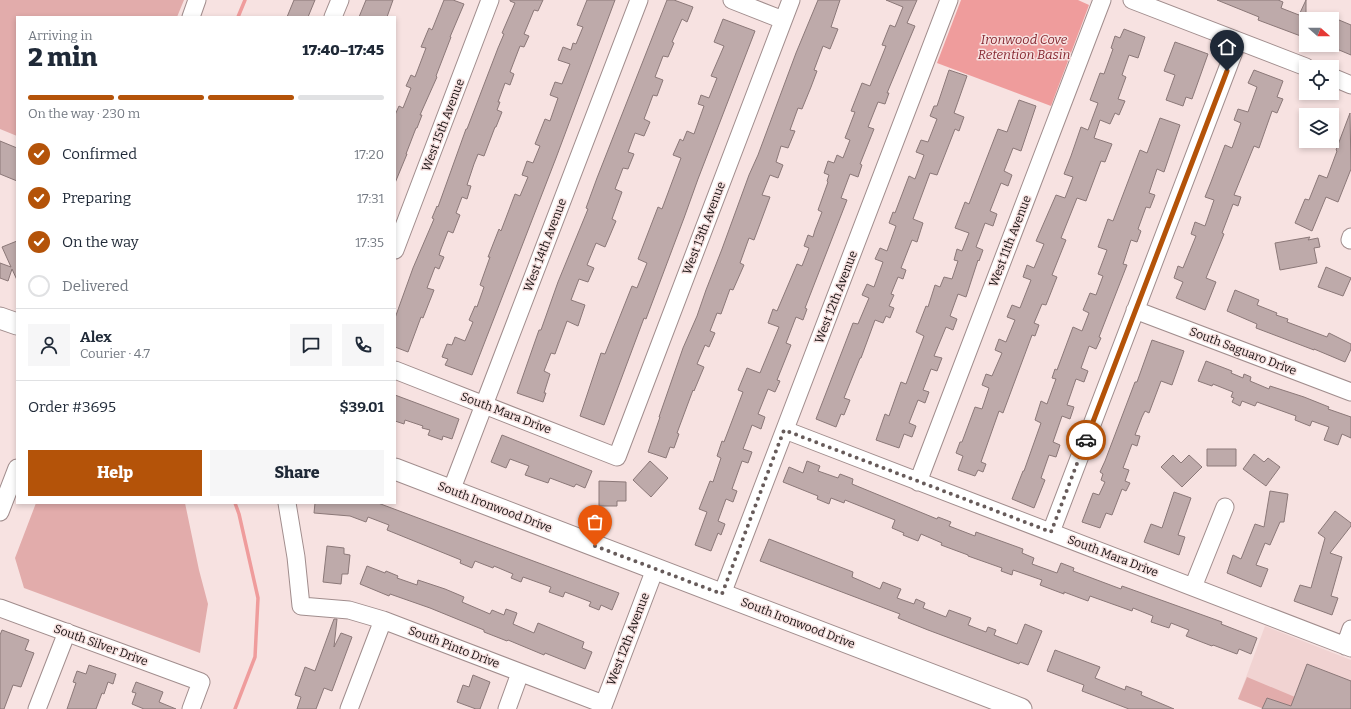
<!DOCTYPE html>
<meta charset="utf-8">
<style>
:root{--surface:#fff;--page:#f6f6f7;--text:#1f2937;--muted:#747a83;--line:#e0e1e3;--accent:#b45309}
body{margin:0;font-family:Bitter,serif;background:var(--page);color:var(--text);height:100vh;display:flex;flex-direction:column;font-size:15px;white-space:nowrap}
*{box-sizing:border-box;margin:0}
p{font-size:13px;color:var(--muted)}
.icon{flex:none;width:22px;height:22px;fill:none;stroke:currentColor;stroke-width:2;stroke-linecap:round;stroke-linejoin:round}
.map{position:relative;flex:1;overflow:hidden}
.panel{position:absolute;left:16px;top:16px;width:380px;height:488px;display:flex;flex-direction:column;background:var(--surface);border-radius:0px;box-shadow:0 2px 6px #0003}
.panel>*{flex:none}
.needle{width:26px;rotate:111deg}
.buttons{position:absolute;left:1299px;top:12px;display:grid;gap:8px}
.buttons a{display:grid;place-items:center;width:40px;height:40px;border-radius:0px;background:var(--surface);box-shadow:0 2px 6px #0003;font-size:20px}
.pin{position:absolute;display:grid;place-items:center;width:34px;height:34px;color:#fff;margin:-41px -17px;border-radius:50% 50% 50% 0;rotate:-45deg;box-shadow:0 0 4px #0007}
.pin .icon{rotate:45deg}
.courier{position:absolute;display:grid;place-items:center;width:40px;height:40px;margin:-20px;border:3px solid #b45309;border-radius:50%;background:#fff;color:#222;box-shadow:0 1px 5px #0007}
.summary em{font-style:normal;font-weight:800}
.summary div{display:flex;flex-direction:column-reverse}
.summary{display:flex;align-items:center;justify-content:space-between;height:68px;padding:0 12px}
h1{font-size:26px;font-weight:800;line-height:30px}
.bar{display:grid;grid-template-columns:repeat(4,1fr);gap:6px 4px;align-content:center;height:48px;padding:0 12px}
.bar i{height:5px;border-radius:3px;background:var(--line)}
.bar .on{background:var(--accent)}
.bar p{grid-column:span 4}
.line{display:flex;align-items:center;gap:10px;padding:0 12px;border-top:1px solid var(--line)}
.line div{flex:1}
.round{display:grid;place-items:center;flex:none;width:42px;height:42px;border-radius:0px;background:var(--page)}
ol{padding:0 12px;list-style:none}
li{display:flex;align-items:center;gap:12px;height:44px}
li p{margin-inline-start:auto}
li .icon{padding:4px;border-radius:50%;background:var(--accent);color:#fff;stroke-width:4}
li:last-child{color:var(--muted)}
li i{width:22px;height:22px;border:2px solid var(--line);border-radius:50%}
.button{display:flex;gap:8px;margin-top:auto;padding:8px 12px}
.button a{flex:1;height:46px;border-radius:0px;background:var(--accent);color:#fff;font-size:16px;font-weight:800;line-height:46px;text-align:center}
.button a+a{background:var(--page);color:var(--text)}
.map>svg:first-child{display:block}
</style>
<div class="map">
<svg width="1351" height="709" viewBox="0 0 1351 709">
<rect width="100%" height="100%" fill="#f7e2e1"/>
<path fill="#f1d3d2" d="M1265,626L1351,660V709H1264L1238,699Z"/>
<path fill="#e2acab" d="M0,0H184L177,17H17V136L0,129Z
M36,503H185L199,570L208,604L200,653L24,588L15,558Z
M1247,677L1295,697L1290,709H1264L1238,699Z"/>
<path fill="#ef9c9c" d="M961,0H1078L1089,5L1051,106L937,63Z"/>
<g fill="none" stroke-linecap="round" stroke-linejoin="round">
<path stroke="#ef9c9c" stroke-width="3.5" d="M238,17L245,0
M235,503L239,514L258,598L255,657L235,709"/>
</g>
<path fill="#beaaaa" stroke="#8b7878" d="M294,0H315L308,17H287Z
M366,0H393L387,17H359Z
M444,0H453L464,4L450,37H451L436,76L437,77L420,115H422L417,128H416L406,154H407L395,183V115L399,106L403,108L411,88L406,86L411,75L415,77L426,48L421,47L429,28L432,30Z
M510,0H543L538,11L534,10L524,34L529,36L524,47L520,46L510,72L514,74L510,85L505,83L498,102H500L497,110L502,112L496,127H495L484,156L478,154L474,164L467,185L471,186L467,199L462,197L456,213L460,215L453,233L448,231L441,249L439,255L444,257L439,269L435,267L427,288L434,290L423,318L421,317L408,352L395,347V318L413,268L434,219L432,218L437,206L438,207L466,129H467L498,48L504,34L502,33L515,3L510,1Z
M587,0H615L556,158L472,375L445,365L448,359L442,357L447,344L452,345L455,337L465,341L473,322L469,320L475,306L477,307L484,287L480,285L490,257H488L499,229L501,231L515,194L520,196L528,177L522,175L527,161L533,163L540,146L535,144L545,119L550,121L558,98L550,95L555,82L562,84L570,64L558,60L563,47L571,50L573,43L576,44L583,27L577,25Z
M667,0H674L693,7L687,22L682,19L672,42L674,43L668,57L663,56L655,77L663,80L657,96L653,95L644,119L650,122L644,136L635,133L628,152L634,154L628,169L623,168L615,189L622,192L612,219L616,221L605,247L596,243L587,265L594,268L588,282L579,279L571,300L585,305L578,326L567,321L555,354L551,353L544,371L550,374L544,393H546L543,402L517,393L539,330H541L558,282L588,209L586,208L597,178Z
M818,0H840L831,27L838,29L830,49L823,46L814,70L817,71L811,87L802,109L798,108L790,130L795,131L788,148L781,146L776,162L783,165L778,178L770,175L762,195L770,197L754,240L749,238L740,263L744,265L733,290L730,289L721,314L717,313L710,331L715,333L709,347L705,345L697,364L704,367L694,391L693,390L677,433L679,434L674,448L670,447L666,458L648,452L660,417H659L683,348L697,316L706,290L722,249L749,175L758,155L796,53Z
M886,0H917L907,23L915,26L887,93H889L885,104L878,102L868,127L874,129L860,164L862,165L858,177L850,174L841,198L847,200L805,308L807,309L803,320L796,317L786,343L791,345L777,380L780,381L775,392L768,389L758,414L765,417L761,429L752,425L743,449L752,452L748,463L742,461L732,489L737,491L733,502L726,499L718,521L725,524L721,535L718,533L711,551L695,545L707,512L699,509L710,481L713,482L721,458L717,456L722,441L724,442L743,392L738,390L747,368L760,373L779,327L768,323L773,309L777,311L797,264L802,266L809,248L804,246L808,235L813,237L815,230L822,212L818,210L828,182L827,181L829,175L824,173L828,161L834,163L837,155L843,158L850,140L845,138L855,112L851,111L862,83L870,86L886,46L882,45L890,25L895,27L903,7Z
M1217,0H1278L1283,2L1281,8L1299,15L1306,0V38L1258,20L1259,17Z
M723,19L755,31L698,179L684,218L646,319L644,318L604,425L580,416L601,353L605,354L632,286L637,288L647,263L638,259L658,207L662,209L681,158L673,155L680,139L683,141L687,131L694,134L704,106L698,104L701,95L709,98L717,78L711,76L724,46L714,42Z
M1339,20L1351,25V55L1332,47V36Z
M1124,29L1145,37L1138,58L1129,55L1122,75L1126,77L1118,99L1125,101L1119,115L1115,113L1110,124L1100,120L1094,138L1112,144L1105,162L1101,161L1086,201L1077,198L1061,238L1066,240L1052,275L1057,277L1046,305L1042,304L1034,323L1039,325L1035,336L1032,335L1003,413L999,411L981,462L986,464L983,472L978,470L975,476L958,470L963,456L956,453L960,442H962L975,407L982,409L989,388L982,385L986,374L992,376L1002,353L995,350L999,339L1006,342L1015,320L1007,317L1012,305L1020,308L1031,280L1023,277L1027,265L1034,268L1044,244L1036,241L1056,195L1065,198L1073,177L1064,174L1071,156L1081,127L1088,130L1098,103L1090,100L1100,73L1104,74L1113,49L1111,48L1115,36L1120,38Z
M1175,42L1208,54L1192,99L1186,97L1183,106L1166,100L1175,75L1164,71Z
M949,70L967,76L954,113L964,117L959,131L955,129L937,175L930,173L913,219L923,223L917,242L912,240L901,268L906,270L903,279L898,277L891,294L894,295L889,306L894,308L890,318L886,316L883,323L875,320L861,358H860L844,398L850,400L844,415L841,414L836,427L816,419L853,323L858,324L869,298L862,295L867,284L874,287L883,262L875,259L880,248L887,251L896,226L889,223L893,212L895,213L909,176L915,179L924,155L916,152L921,140L928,142L937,119L930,116L934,106H937Z
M1254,70L1283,81L1277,97L1283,99L1277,113L1272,111L1259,148L1254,146L1234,195L1241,197L1238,206L1233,204L1222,233L1224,234L1206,278L1216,282L1205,310L1176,298L1183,282L1174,278L1178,266L1183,268L1196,236L1191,234L1195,222L1205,226L1214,200L1205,197L1211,182L1225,145L1232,148L1241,123L1234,120L1238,109L1248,112L1257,87L1248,83Z
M1019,100L1036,106L1021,151L1013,148L1004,171L1012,175L1008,186L1001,183L990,211L997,214L993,226L985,223L976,247L983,250L979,261L978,260L966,297L958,294L950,316L957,319L953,330L946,327L934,356L942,358L937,371L931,369L923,390L929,392L925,403L918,400L909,423L916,426L912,437L904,434L899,448L876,440L885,414L889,416L901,382L906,384L924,336L916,332L926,306L928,307L935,285L940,287L944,277L952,279L958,261L954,260L957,249L962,251L969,233L955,228L965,202L969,204L998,129L1007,132Z
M1350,113L1351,169L1338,202L1326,197L1312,231L1295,223L1305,199L1309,200L1319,175L1327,178L1337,151L1336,150Z
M1160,118L1180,125L1164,172L1157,169L1149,193L1155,195L1150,208L1146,207L1138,229L1141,231L1137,242L1131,240L1123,264L1127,265L1099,337L1101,338L1096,349L1089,346L1081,368L1088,371L1084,382L1076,379L1067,405L1074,407L1070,419L1062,416L1053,442L1060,445L1056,457L1049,455L1041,478L1045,480L1034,508L1012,499L1023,471H1024L1041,423L1035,420L1041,401L1047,404L1056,379L1052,378L1055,369L1057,370L1073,327L1082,331L1089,313L1083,310L1090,293L1096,295L1103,276L1098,274L1107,250L1098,247L1108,219L1113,221L1140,150L1147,153Z
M0,141L17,148V181L0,174Z
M1310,237L1308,240L1318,238L1320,247L1314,248L1317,263L1280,270L1275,243Z
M17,241V280L12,269L8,281L0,278V263L11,267L2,247Z
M1326,267L1351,278L1343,296L1318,287Z
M1235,290L1259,300L1257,305L1277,313L1276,315L1288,319L1287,322L1327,337L1329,333L1351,344V349L1345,362L1314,349V350L1256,328L1257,324L1227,311Z
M1152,340L1184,351L1172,385L1161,381L1149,413L1145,411L1142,417L1135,435L1140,436L1137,446L1132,444L1123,468L1129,470L1125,481L1130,483L1126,491L1122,489L1112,515L1106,513L1100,528L1082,522L1093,493L1099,495L1105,482L1101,480L1103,474L1100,472L1105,461L1135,382H1137Z
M1206,361L1232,371L1231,373L1243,378L1244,374L1251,377L1250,381L1269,389L1270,386L1304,397L1329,407L1328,409L1351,417V438L1342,434L1338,445L1324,440L1329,427L1312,421L1310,426L1295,420L1296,416L1257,402L1255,406L1242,401L1240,406L1232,402L1234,398L1231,397L1233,392L1213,384L1212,386L1198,381Z
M395,395L459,419L452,439L443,436L442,440L428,435L430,430L422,428L423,426L405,420L404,424L395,421Z
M502,435L592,471L585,488L576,484L574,487L550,478L548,483L525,475L529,466L510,459L506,468L491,462Z
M1207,449H1236V466H1207Z
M1254,454L1264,462L1268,458L1280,467L1266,486L1243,469Z
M1173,455L1181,463L1189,455L1202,467L1182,487L1161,467Z
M650,461L668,478L651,497L633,480Z
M807,461L820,466L818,471L838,478L840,474L853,479L852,484L937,519L938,517L951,522L949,526L975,536L976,532L1023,549L1022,553L1034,558L1032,564L1057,573L1061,563L1074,568L1073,571L1121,589L1122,586L1222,622L1221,624L1257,638L1251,654L1239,649L1237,654L1213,645L1212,646L1186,636L1189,630L1171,623L1169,628L1151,622L1153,616L1133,608L1132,611L1090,596L1088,601L1064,592V594L1040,585L1042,580L1013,570L1012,575L1001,571L1002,568L968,556V555L941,545L942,543L921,534L918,541L903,535L904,533L892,528L895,520L845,500L844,503L831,498L829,504L817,499L818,496L783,482L789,467L803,473Z
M599,481L626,482V501H617V506H599Z
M1270,491L1288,494L1284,522H1280L1270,545L1265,543L1256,565L1268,569L1261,587L1227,573L1233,555L1241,559L1255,524L1264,527Z
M1174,492L1191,498L1178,535L1185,537L1179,555L1144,542L1151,524L1162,528Z
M315,503H378L619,593L612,610L601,605L599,610L589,606L591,602L565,592L563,597L549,592L551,587L523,577L521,582L511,578L513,574L494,566L493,568L475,561L472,568L460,563L461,560L387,530L389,525L368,517L366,522L350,516L314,513Z
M1335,511L1351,523V526L1330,553L1342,557L1331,596L1338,598L1332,615L1294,601L1300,585L1311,588L1325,538L1318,533Z
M769,539L853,572L852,577L880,589L883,582L901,589L897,598L914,604L916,599L925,603L923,608L946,617L949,610L971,618L968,625L986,632L988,627L996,630L994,635L1017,644L1025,624L1042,631L1028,665L1020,662L1019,664L928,630L898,618L900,614L760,561Z
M327,546L344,548V554L350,555L348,574H342L341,584L323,582Z
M367,566L385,573L386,571L398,576L397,578L417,585L418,580L445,589L464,597L462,602L490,614L492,610L504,615L506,609L517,613L513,624L534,633L538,623L584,642L582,648L592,652L585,669L545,653L544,655L508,640L507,641L484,632V630L430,608L390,594L389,596L360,584Z
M334,619H337L334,647L341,633L352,637L332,691L324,688L316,709H297L301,697L295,695L305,667L315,671Z
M2,630L29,640L25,650L34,653L21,687L13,685L4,709H0V635Z
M1055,650L1100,667L1095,678L1125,690L1126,686L1142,692L1141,695L1174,709H1129L1082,691L1084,685L1047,671Z
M1307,664L1351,681V709H1262L1267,698L1291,706Z
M89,665L116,674L113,684L108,682L104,694L102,693L96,709H67L76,683L73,682L77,671L86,674Z
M473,675L490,682L480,709H476L457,702L463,685L469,687Z
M136,682L163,692L159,702L176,709H144L132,704L136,693L132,692Z"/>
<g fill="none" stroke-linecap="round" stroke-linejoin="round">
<defs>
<path id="minor" d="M732,0L783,20
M1132,0L1306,67
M191,17L197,0
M333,17L340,0
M1332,77L1351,85
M1350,240L1351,237
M395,250L490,0
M1135,310L1351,392
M395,370L617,457L791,0
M785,430L1351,648
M918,482L1102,0
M451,491L639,0
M287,503L296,557L301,606L349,610L383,620L603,704
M0,512L17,468
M1051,532L1238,41
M1193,587L1225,507
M722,594L949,0
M0,608L201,682L191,709
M1345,646L1351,629
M37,709L67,632
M349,709L383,620
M507,709L520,673
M602,709L655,569"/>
<path id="major" d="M0,318L17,324
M395,469L1021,709"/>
</defs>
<use href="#minor" stroke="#a18d8d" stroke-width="19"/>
<use href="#major" stroke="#a18d8d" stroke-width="23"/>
<use href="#minor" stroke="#fff" stroke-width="17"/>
<use href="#major" stroke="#fff" stroke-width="21"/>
</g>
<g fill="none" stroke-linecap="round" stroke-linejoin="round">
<path stroke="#675b5a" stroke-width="4" stroke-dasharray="0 7.2" d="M595,546L722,594L784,430L1051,532L1086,440"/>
<path stroke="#b45309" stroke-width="5" d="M1086,440L1227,71"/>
</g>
<g text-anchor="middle" stroke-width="3" stroke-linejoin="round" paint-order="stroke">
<g font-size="12" fill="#191212" stroke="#f7e2e1">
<text transform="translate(443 125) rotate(-69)" y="4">West 15th Avenue</text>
<text transform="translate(704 228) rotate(-69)" y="4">West 13th Avenue</text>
<text transform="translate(1010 241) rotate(-69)" y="4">West 11th Avenue</text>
<text transform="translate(545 245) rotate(-69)" y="4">West 14th Avenue</text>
<text transform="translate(836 297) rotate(-69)" y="4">West 12th Avenue</text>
<text transform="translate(1243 351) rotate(21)" y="4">South Saguaro Drive</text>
<text transform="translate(506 413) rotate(21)" y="4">South Mara Drive</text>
<text transform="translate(495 507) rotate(21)" y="4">South Ironwood Drive</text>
<text transform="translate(1113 556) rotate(21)" y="4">South Mara Drive</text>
<text transform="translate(798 623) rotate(21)" y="4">South Ironwood Drive</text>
<text transform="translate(628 639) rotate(-69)" y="4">West 12th Avenue</text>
<text transform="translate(101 645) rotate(20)" y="4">South Silver Drive</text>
<text transform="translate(454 647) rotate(21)" y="4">South Pinto Drive</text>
</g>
<g font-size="13" font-style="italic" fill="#862730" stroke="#f7e2e1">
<text x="1024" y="44">Ironwood Cove<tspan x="1024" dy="15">Retention Basin</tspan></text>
</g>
</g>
</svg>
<div class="buttons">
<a><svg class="needle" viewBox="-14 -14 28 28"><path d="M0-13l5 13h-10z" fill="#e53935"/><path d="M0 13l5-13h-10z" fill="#747a83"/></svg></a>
<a><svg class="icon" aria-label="locate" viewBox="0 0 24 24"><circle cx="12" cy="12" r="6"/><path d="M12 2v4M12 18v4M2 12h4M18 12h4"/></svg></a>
<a><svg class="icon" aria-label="layers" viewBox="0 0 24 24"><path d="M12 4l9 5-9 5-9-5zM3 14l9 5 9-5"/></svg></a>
</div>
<div class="pin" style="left:595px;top:546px;background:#ea580c"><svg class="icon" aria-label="bag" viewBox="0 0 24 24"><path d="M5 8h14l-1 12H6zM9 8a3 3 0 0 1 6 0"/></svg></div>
<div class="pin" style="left:1227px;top:71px;background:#1f2937"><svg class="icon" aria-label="home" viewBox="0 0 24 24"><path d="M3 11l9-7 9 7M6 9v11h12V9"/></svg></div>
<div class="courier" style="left:1086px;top:440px"><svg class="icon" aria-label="car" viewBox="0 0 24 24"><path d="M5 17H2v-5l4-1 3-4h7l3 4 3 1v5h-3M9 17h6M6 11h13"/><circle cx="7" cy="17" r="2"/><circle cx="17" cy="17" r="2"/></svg></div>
<section class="panel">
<div class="summary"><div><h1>2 min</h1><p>Arriving in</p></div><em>17:40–17:45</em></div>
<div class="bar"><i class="on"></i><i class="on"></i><i class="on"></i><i></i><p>On the way · 230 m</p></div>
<ol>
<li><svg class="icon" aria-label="check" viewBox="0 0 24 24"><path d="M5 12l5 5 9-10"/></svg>Confirmed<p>17:20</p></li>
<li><svg class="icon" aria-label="check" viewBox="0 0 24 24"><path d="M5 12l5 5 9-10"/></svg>Preparing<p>17:31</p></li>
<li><svg class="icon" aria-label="check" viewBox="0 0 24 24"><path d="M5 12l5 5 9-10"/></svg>On the way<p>17:35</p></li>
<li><i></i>Delivered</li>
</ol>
<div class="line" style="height:72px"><a class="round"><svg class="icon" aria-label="person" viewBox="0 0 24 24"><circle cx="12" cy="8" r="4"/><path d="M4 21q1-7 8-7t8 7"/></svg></a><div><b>Alex</b><p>Courier · 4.7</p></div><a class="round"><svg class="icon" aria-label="chat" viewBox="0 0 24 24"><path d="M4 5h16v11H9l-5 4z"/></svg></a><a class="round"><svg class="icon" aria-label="phone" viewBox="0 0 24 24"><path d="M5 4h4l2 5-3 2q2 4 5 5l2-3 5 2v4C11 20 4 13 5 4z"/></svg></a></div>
<div class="line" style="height:52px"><div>Order #3695</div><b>$39.01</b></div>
<div class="button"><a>Help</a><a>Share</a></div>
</section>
</div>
